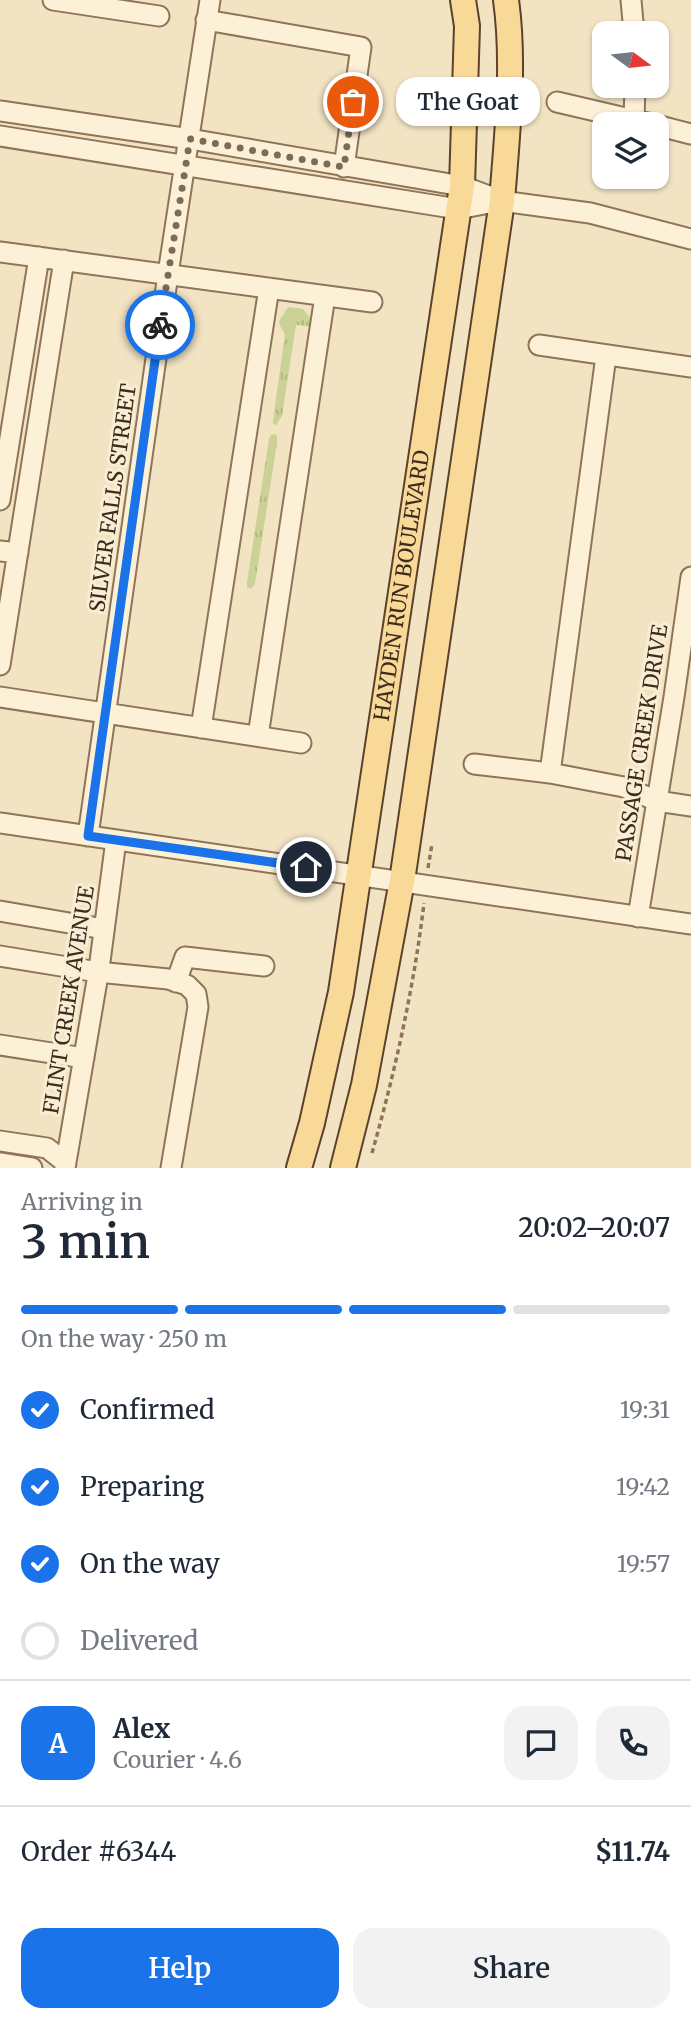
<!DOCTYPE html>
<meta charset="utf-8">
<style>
:root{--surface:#fff;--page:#f2f2f3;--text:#1f2937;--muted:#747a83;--line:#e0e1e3;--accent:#1a73e8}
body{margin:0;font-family:Merriweather,serif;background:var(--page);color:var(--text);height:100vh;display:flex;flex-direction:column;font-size:26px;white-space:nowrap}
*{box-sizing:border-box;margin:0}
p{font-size:23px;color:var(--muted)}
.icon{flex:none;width:38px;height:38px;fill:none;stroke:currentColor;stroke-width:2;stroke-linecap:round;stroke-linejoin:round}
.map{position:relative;height:1168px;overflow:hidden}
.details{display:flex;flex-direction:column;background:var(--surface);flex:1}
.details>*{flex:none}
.needle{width:46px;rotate:105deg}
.buttons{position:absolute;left:592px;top:21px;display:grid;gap:14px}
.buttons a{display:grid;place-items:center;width:77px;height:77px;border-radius:14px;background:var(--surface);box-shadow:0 2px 5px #0004;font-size:35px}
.pin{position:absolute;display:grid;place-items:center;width:60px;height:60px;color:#fff;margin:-30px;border:4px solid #fff;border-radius:50%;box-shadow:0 2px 7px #0007}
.courier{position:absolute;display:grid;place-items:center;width:70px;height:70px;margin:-35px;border:5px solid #1a73e8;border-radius:50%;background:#fff;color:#222;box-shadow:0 2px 9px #0007}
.bubble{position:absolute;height:49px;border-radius:21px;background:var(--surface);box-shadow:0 2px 5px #0004;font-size:23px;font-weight:600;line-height:49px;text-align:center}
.summary em{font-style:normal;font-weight:600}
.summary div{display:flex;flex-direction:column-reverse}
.summary{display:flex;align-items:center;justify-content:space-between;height:119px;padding:0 21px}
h1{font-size:46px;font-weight:600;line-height:52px}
.bar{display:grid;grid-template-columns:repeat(4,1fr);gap:10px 7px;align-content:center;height:84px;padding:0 21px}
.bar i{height:9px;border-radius:5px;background:var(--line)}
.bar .on{background:var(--accent)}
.bar p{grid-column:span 4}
.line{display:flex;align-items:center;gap:18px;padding:0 21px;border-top:2px solid var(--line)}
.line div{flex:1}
.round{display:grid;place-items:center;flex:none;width:74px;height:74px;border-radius:21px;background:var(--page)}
ol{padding:0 21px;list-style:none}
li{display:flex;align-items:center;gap:21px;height:77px}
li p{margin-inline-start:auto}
li .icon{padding:7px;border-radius:50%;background:var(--accent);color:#fff;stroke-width:4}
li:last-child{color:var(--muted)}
li i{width:38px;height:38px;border:4px solid var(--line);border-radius:50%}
.action{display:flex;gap:14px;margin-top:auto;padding:14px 21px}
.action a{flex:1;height:80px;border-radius:21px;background:var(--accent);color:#fff;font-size:28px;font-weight:600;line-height:80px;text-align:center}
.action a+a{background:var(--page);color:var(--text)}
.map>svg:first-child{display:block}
</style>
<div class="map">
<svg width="691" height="1168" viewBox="0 0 691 1168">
<defs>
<pattern id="grass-tufts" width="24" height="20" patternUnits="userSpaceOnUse" patternTransform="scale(1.75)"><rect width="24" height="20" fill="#cbd296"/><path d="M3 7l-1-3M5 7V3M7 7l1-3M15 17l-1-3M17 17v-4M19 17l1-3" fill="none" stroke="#afb481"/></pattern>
</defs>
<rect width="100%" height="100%" fill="#f2e4c3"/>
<path fill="url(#grass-tufts)" d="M288,307L303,309L312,320L309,326L296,325L282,416L276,425L273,424V420L285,334L280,326L279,321Z
M274,434L277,436V443L255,584L251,589L247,587V582L269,439L271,435Z"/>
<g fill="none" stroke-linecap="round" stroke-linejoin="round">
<defs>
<path id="minor" d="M53,0L159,16
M631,0L634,33
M206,20L361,47L344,167
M635,86L634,120L652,124
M557,102L634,120
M0,111L190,139L462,186L502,201L590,213L691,239
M656,125L691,134
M0,136L458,209L500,201
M0,252L372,302
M539,345L691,367
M0,500L39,257
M0,551L18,553
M0,665L64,260
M0,697L301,743
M201,728L269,288
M258,736L325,296
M474,764L550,773L624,787L657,801L691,806
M550,773L606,356
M0,823L691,924
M88,836L168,274L210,0
M0,911L104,929
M638,917L674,697L691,577
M0,956L98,972L168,979L187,985L196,994L198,1007L171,1168
M176,982L185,957L264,966
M0,1045L84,1058
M0,1141L47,1148L66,1163
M0,1163L32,1168
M65,1168L99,969L116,840"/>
<g id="major">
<path id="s1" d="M299,1168L312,1123L341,992L462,186L467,26L463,0"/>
<path d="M343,1168L364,1085L402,881L502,201C507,136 515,64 506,0"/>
</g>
</defs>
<use href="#minor" stroke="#8f7458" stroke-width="23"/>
<use href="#major" stroke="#5c422c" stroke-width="28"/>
<path stroke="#8f7458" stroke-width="3.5" stroke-dasharray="5 3.5" stroke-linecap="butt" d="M428,868L432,844
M372,1153C395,1072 414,987 424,903"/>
<use href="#minor" stroke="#fcf1d7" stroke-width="19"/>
<use href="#major" stroke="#f8d998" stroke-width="24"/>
</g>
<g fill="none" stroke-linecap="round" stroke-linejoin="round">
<path stroke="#7c6c57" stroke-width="7" stroke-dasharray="0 12.6" d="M160,325L190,139L344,167L353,102"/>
<path stroke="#1a73e8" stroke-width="9" d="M160,325L88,836L306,867"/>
</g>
<g text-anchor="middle" stroke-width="6" stroke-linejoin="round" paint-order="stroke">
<g font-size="21" fill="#3d2c1d" stroke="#f9eed3">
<text transform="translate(113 498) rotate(-82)" y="7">SILVER FALLS STREET</text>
<text dy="7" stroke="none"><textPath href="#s1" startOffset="592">HAYDEN RUN BOULEVARD</textPath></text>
<text transform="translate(642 743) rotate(-81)" y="7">PASSAGE CREEK DRIVE</text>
<text transform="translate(69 1000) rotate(-81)" y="7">FLINT CREEK AVENUE</text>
</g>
</g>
</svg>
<div class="buttons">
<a><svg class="needle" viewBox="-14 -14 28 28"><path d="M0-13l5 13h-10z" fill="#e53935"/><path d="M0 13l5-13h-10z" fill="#747a83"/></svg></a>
<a><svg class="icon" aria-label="layers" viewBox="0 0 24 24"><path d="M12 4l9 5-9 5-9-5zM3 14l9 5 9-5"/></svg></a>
</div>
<div class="pin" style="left:353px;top:102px;background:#ea580c"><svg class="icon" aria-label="bag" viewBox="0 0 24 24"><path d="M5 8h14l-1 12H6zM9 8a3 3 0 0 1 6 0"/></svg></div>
<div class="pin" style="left:306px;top:867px;background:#1f2937"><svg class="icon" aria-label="home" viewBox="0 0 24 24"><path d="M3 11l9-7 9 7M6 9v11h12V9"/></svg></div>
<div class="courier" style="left:160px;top:325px"><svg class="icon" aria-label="bike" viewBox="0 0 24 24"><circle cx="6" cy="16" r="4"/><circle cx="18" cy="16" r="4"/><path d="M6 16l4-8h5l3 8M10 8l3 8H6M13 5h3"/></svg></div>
<div class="bubble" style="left:396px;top:77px;width:144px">The Goat</div>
</div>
<section class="details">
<div class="summary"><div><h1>3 min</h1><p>Arriving in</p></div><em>20:02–20:07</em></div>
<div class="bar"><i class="on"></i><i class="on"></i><i class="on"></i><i></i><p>On the way · 250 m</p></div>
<ol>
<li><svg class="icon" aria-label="check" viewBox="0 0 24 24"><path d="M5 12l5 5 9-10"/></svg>Confirmed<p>19:31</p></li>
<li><svg class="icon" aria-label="check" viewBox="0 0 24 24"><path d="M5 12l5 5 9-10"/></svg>Preparing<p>19:42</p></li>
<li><svg class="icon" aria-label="check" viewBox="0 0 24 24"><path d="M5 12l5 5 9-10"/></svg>On the way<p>19:57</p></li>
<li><i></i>Delivered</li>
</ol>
<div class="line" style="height:126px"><b class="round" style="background:var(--accent);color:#fff">A</b><div><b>Alex</b><p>Courier · 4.6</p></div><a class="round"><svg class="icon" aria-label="chat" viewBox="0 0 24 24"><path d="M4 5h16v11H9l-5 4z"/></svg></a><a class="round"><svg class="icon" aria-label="phone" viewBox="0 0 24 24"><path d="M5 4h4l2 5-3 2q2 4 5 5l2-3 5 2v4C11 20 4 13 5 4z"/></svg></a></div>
<div class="line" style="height:91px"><div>Order #6344</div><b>$11.74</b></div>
<div class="action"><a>Help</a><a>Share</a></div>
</section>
